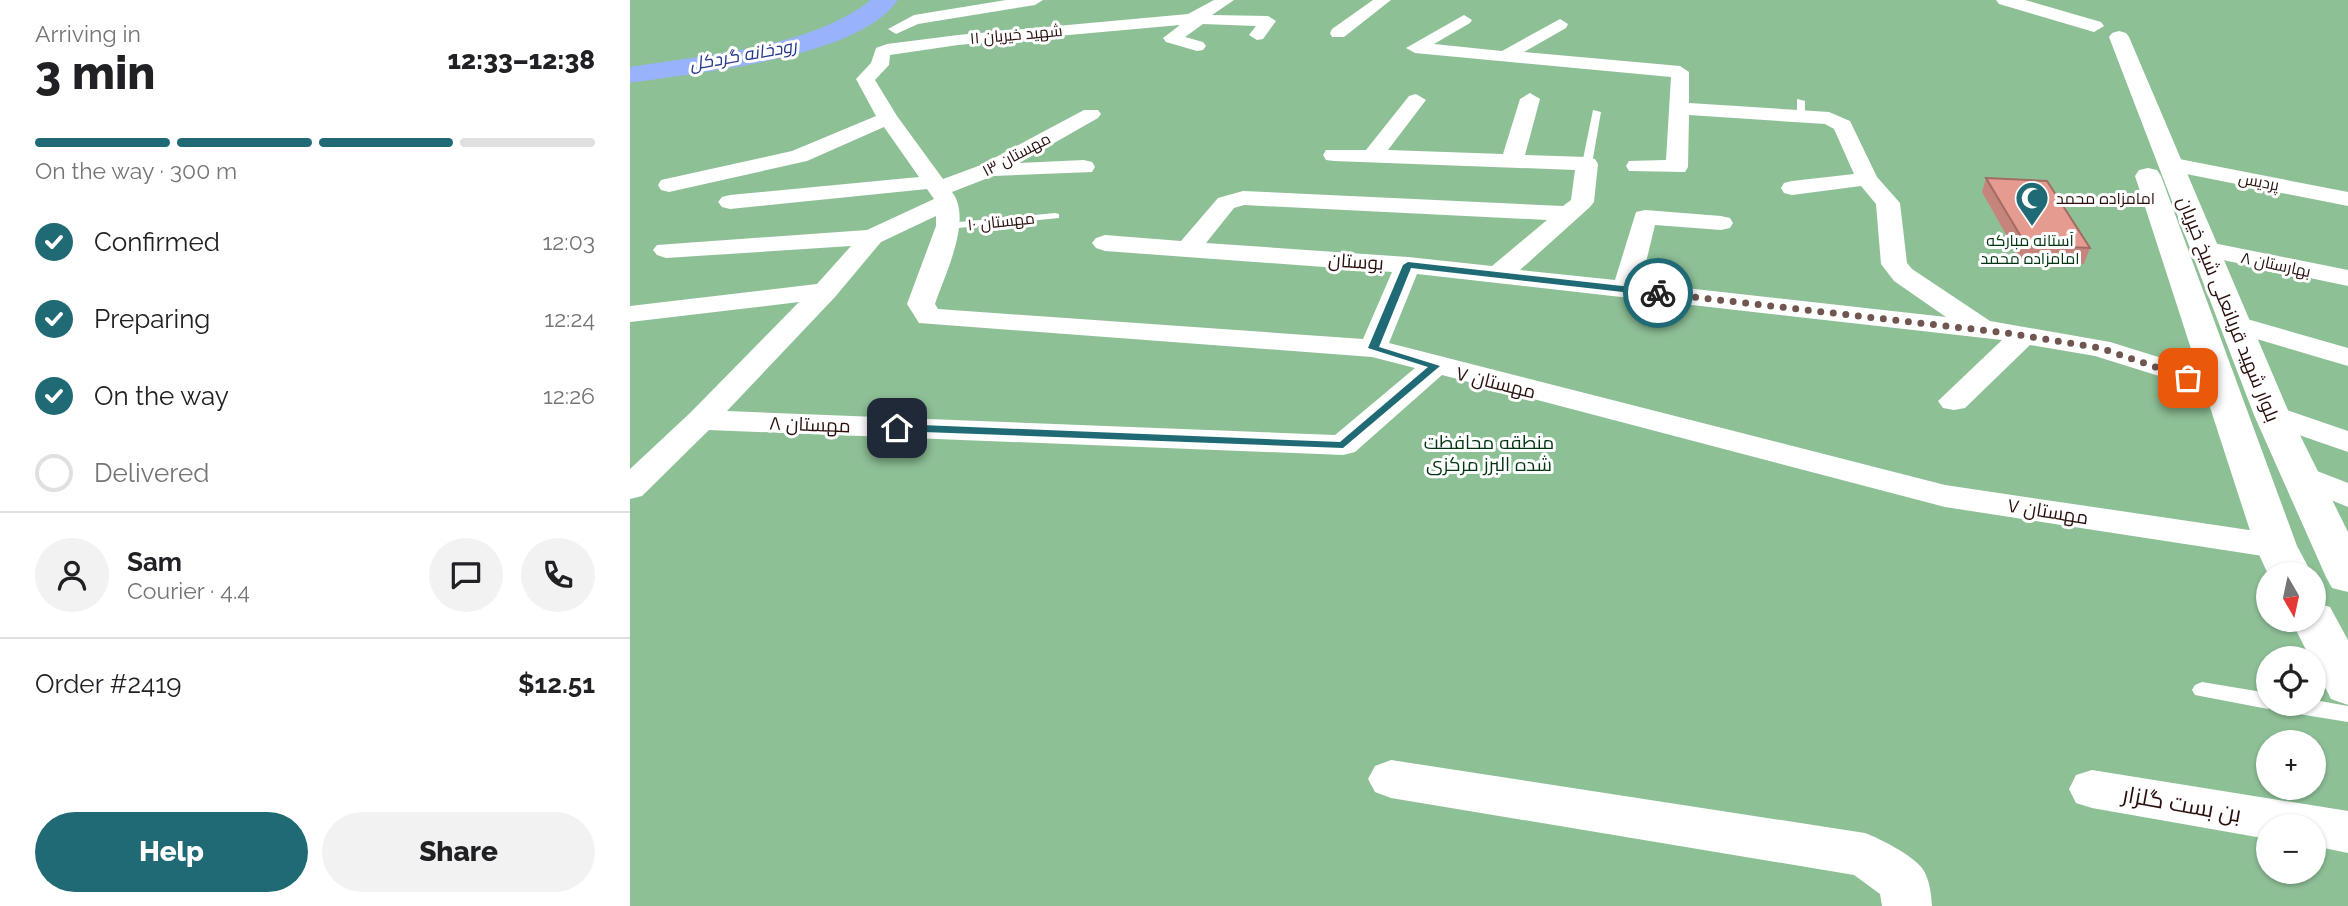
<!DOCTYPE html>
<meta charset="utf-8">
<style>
:root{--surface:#fff;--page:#f2f2f2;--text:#202124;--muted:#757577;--line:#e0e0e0;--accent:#206a75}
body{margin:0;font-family:Raleway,Cairo,sans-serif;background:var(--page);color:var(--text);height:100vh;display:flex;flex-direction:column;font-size:26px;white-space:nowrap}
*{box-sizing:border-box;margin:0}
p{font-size:23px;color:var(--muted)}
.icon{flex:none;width:38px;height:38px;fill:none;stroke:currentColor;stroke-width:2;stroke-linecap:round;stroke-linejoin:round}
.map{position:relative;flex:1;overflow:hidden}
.panel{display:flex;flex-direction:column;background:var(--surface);width:630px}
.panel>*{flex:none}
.needle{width:46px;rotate:171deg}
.fabs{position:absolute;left:1626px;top:562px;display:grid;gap:14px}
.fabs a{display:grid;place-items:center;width:70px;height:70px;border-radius:50%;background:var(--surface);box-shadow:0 2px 5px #0004;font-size:35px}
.pin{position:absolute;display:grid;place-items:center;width:60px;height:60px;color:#fff;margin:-30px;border-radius:14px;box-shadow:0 4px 10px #0006}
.courier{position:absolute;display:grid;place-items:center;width:70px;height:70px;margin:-35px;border:5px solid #206a75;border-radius:50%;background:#fff;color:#222;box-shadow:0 2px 9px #0007}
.head em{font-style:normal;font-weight:800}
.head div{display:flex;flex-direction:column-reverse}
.head{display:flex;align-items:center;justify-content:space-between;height:119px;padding:0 35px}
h1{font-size:46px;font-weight:800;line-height:52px}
.bar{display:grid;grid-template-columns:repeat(4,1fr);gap:10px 7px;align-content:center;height:84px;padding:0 35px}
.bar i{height:9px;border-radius:5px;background:var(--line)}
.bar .current{background:var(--accent)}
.bar p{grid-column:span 4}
.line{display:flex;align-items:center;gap:18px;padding:0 35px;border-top:2px solid var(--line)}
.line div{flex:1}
.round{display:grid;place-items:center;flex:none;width:74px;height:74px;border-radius:37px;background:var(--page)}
ol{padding:0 35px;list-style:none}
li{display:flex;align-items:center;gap:21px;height:77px}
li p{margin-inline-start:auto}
li .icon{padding:7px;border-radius:50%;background:var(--accent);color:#fff;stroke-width:4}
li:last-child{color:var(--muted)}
li i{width:38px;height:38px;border:4px solid var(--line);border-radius:50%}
.primary-button{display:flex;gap:14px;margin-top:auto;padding:14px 35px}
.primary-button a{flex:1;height:80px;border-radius:42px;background:var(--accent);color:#fff;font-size:28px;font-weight:800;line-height:80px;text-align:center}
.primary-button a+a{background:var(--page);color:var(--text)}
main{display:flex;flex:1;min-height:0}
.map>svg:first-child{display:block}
</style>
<main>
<section class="panel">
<div class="head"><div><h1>3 min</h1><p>Arriving in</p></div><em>12:33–12:38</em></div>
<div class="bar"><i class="current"></i><i class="current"></i><i class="current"></i><i></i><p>On the way · 300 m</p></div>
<ol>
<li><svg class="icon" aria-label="check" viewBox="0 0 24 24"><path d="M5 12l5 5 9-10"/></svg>Confirmed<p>12:03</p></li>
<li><svg class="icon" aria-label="check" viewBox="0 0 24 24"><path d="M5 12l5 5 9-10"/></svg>Preparing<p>12:24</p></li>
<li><svg class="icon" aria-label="check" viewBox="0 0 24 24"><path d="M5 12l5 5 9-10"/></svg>On the way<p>12:26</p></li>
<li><i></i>Delivered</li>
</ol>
<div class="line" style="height:126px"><a class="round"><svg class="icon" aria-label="person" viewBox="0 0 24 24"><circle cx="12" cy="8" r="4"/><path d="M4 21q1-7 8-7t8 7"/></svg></a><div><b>Sam</b><p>Courier · 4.4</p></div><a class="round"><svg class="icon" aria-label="chat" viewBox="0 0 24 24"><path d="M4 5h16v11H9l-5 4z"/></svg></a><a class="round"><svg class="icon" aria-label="phone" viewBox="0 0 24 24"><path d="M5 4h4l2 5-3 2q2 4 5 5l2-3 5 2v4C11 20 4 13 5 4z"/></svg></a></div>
<div class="line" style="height:91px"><div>Order #2419</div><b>$12.51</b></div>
<div class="primary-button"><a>Help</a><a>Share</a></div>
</section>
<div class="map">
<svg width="1718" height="906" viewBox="0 0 1718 906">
<rect width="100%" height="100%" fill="#f6d6d0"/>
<path fill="#8ec096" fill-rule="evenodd" d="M0,0H1718V906H0ZM1638,574H1684V620H1638ZM1638,658H1684V704H1638ZM1638,742H1684V788H1638ZM1638,826H1684V872H1638Z"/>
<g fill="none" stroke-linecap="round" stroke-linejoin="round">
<path fill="#98b2fb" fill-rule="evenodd" d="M241,0H268C227,59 68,72 0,83V67C77,54 178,49 241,0Z"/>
<path fill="#fff" fill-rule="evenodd" d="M1167,99L1175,101V118L1167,116Z
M963,110L971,112L962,164L957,167L952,164Z
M425,213L429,214V218L318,229L312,226L318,223Z
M1572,682L1638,693V704H1684V700L1718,706V722L1656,712L1649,710L1646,705L1638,709L1565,695L1562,690L1565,685Z"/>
<path fill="#fff" fill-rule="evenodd" d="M376,0H413L405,5L288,24L266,34L258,29L284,15Z
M584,0H604L582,15L638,16L646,21L633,39L627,40L619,35L626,26L573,24L555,37L573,42L576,46L573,50L567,51L536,42L533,38L550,25L328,45L260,55L259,65L245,80L267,116L313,179L351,165L454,110H468L471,114L468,118L389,163L454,160L462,162L465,167L462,172L363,176L322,192C343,219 315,274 305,304L308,309L733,339L762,272L475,251L466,248L462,243L466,238L475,235L551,241L588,198L613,191L933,206L941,200L945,170L704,161L696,160L693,155L696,150H736L779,96L786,94L796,100L758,150L873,154L890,99L900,93L910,99L895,155L957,157L965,159L968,164L964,202L960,207L890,270L985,280L1006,212L1015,210L1091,216L1100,218L1103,223L1100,228L1091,230L1025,225L1011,283L1316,317L1264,281L1251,264L1246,204L1231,186L1162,195L1154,193L1151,188L1154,183L1162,181L1224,174L1204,129L1195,124L1059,115L1058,167L1055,172L999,171L996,166L999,161L1036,160L1041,77L785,53L776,48L834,15L842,20L840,23L804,44L872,51L930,19L938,24L936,28L894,52L1050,66L1059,72V103L1199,112L1220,121L1247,177L1270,203L1277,263L1282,269L1360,321L1480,342L1551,364L1605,387L1609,394L1605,401L1594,403L1529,376L1465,356L1400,345L1335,408L1324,410L1313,408L1308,401L1372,340L787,274L759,343L1315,485L1646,534L1659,537L1664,546L1659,555L1646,558L1315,507L812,375L725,452L713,455L79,430L12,496L0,499V469L60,413L169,302L0,322V306L187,284L221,246L36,258L27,255L23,250L27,245L237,230L304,199L297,189L100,209L92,207L88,202L92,197L100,195L289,177L254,127L177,161L39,192L31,190L28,185L31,180L162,151L246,116L226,79L241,63L246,48L257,44L328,35L558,14ZM614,205L917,220L862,266L778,257L576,243L604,208ZM306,216V226L277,304L289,323L742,357L785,368L705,435L97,411L205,297L251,242Z
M743,0H761L714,37H702L700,33L702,29Z
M1539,157L1718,192V206L1531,169L1528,164L1531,159Z
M1573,241L1718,270V286L1564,254L1560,249L1564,244Z
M1603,315L1718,348V366L1593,329L1589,323L1593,317Z
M1642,405L1718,431V452L1631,422L1626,415L1631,408Z
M1669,464L1718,483V507L1657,482L1652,475L1657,468Z
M761,760L1235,833C1251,839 1282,855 1292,868C1300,879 1301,894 1302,906H1252L1250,894L1224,875L761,798L745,792L738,779L745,766Z
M1462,770L1718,811V853L1684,846V826H1638V839L1462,808L1446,803L1439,789L1446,775Z"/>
<path fill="#fff" fill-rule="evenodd" d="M1366,0H1395L1471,22L1474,26L1464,32L1369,4Z
M1489,31L1496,33L1499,37L1660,415L1718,532V592L1702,588L1696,577L1624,415L1479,37L1482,33Z
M1518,168L1527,170L1531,176L1667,546L1682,574H1638L1625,546L1505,176L1509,170Z
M1684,602L1700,607L1718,640V705L1701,699L1684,665V658H1680L1661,620H1684Z"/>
</g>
<path fill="#c6857c" d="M1356,178L1460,248L1454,264L1391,261L1352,192Z"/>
<path fill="#e69b90" stroke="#a16c65" stroke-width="2" d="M1356,178L1417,181L1460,248L1396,245Z"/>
<path fill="#206a75" d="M778,262L1028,290L1033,293L1028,296L781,268L749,347L810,366L713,448L267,431L261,428L267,424L710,442L798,367L738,348L773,265Z"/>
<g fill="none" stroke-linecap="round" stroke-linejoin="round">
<path stroke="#715551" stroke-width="7" stroke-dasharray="0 12.6" d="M1028,293L1377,333L1470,348L1558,378"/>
</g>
<defs>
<symbol id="mosque-pin" viewBox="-11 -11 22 30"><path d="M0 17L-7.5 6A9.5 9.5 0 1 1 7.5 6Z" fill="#206a75" stroke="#fff"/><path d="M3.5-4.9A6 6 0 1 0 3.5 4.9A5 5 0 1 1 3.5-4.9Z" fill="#fff"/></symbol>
</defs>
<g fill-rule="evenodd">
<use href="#mosque-pin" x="1383" y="179" width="38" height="52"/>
</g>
<g text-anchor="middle" stroke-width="6" stroke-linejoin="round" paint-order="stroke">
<g font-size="16" fill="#2a0f0c" stroke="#fff">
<text transform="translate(386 34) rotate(-5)" y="6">شهید خیریان ۱۱</text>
<text transform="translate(386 154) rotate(-28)" y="6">مهستان ۱۳</text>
<text transform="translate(1629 181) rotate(11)" y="6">پردیس</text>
<text transform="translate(371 221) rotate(-6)" y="6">مهستان ۱۰</text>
<text transform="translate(1646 264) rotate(12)" y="6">بهارستان ۸</text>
</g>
<g font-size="16" fill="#2a0f0c" stroke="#fff" text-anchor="start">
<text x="1426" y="204">امامزاده محمد</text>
</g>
<g font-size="16" fill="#003511" stroke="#fff">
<text x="1400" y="246">آستانه مبارکه<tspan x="1400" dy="18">امامزاده محمد</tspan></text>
</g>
<g font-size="18" font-style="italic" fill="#26388a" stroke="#fff">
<text transform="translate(113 55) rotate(-10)" y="6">رودخانه گردکل</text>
</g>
<g font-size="19" fill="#2a0f0c" stroke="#fff">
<text transform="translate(726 261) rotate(4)" y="7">بوستان</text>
<text transform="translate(1599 309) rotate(68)" y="7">بلوار شهید قربانعلی شیخ خیریان</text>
<text transform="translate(866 382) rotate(14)" y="7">مهستان ۷</text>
<text transform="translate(180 424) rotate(2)" y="7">مهستان ۸</text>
<text transform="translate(1418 511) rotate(9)" y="7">مهستان ۷</text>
</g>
<g font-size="19" fill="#003511" stroke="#fff">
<text x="859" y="449">منطقه محافظت<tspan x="859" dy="22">شده البرز مرکزی</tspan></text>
</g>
<g font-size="23" fill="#2a0f0c" stroke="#fff">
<text transform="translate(1552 804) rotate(10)" y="8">بن بست گلزار</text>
</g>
</g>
</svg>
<div class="fabs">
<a><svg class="needle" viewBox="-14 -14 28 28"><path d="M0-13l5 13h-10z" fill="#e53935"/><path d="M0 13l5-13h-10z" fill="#757577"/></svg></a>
<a><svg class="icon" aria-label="locate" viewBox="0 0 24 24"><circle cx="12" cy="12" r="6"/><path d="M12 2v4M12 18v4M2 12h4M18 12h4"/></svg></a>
<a>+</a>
<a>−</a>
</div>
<div class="pin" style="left:1558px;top:378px;background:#ea580c"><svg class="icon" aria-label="bag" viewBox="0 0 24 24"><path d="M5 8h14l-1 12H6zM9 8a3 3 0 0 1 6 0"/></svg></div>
<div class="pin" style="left:267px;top:428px;background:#1f2937"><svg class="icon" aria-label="home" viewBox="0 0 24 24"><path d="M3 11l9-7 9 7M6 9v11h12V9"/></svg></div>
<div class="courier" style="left:1028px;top:293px"><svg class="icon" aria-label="bike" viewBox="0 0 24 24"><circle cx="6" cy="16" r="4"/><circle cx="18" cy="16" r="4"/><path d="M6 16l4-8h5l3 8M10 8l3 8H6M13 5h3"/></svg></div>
</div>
</main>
